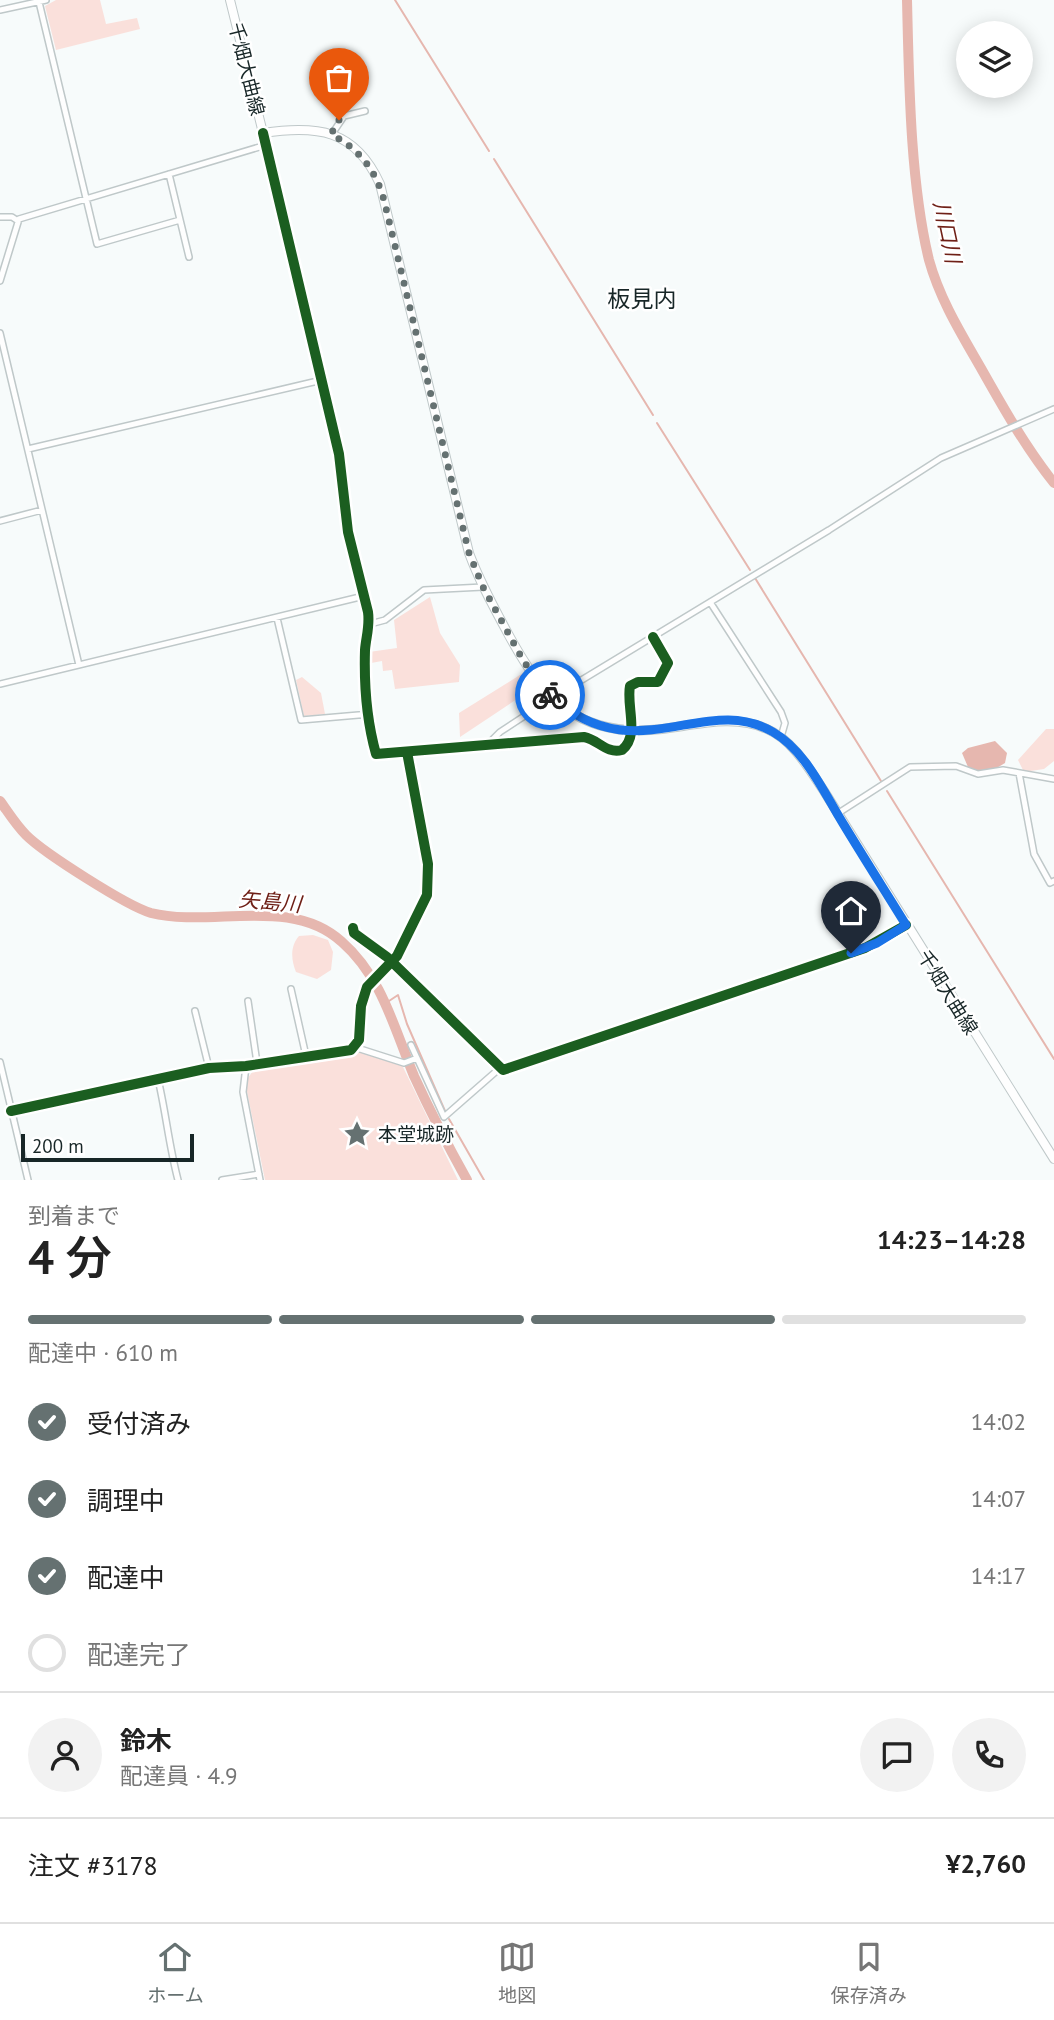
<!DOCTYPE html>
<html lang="ja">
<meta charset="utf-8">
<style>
:root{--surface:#fff;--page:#f2f2f2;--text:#222;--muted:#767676;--line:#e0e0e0;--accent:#657171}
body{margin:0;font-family:"PT Sans","Noto Sans JP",sans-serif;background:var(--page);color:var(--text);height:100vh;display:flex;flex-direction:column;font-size:26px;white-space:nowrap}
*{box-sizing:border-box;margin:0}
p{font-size:23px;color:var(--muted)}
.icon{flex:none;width:38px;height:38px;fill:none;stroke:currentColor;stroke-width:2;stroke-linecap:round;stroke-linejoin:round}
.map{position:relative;height:1180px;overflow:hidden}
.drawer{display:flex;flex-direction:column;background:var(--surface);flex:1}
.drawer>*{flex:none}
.controls{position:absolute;left:956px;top:21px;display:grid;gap:14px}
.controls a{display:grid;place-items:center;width:77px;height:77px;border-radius:50%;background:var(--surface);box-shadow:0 4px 18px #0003;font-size:35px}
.scale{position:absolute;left:21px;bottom:18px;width:173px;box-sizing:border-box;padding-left:7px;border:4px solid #172627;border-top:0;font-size:19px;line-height:24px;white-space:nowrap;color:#172627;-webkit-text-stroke:5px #fff;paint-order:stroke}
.pin{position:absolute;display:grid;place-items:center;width:60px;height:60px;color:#fff;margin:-72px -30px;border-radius:50% 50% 50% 0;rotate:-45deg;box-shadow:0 0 7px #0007}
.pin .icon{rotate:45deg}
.courier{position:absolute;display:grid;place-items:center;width:70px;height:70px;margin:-35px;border:5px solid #1a73e8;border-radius:50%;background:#fff;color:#222;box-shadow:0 2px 9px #0007}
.overview em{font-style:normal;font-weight:600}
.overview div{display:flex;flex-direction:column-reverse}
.overview{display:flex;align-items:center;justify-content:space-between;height:119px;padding:0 28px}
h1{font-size:46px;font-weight:600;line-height:52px}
.bar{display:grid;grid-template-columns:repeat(4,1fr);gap:10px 7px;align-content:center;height:84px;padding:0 28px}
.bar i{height:9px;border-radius:5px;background:var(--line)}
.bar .active{background:var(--accent)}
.bar p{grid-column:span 4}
.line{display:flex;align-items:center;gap:18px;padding:0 28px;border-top:2px solid var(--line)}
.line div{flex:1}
.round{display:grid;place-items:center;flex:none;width:74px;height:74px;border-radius:37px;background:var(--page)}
ol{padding:0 28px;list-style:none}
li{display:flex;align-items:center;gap:21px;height:77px}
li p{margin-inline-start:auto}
li .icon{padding:7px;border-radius:50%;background:var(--accent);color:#fff;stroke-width:4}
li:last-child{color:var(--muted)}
li i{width:38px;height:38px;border:4px solid var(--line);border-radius:50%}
.tab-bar{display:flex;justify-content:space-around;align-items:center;height:98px;border-top:2px solid var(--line);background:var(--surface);font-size:19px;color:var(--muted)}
.tab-bar a{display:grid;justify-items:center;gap:4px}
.tab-bar .active{color:var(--accent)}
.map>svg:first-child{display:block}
</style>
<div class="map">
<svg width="1054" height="1180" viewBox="0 0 1054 1180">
<rect width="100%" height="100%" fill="#f7fbfb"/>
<path fill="#fae0db" d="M56,0H100L106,24L137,18L140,29L56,50L45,6Z
M430,597L440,633L460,665L459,682L395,689L392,670L383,671L382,661L371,663L369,652L397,648L394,620Z
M523,673L532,689L460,737L459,713Z
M302,677L321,693L325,714L304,716L296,680Z
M1046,729H1054V761L1044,769L1024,772L1018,760Z
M313,935L328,940L333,952L331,970L317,979L296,972C291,960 290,946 299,936Z
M359,1051L402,1065L458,1180H265L245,1082L255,1068L338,1059Z"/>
<path fill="#e6b7af" d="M995,741L1007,753L1005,763L995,769L973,771L968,767L962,753L968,748Z"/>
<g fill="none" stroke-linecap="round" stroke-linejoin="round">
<path stroke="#e6b7af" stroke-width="2" d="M395,0L489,151
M494,159L653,415
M657,423L750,570
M755,578L881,781
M887,791L1054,1059
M386,1003L398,995L407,1024L445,1111
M449,1119L484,1180"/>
<path stroke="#e6b7af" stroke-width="10" d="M907,0C909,81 910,182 929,260C940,300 962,335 982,370C1004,409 1026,448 1054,483
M0,801C8,812 16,825 26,835C44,853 127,906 151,913C211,928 291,895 342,942C382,977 394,1028 414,1076C430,1111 448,1146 467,1180"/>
<defs>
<path id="street" d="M39,2L97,244L180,220
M0,10L46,0
M263,133L339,454L348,532L368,612C370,626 366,637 365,650C364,683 367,722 376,754L584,737C599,740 606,754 622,750C640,736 626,706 630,686L638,682H658L668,663L653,637
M332,134L344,116L365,111
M169,174L189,257
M0,217H12L18,221
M0,281L19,219L266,145
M0,333L79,665
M28,449L322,380
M0,521L42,510
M710,602L781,712L785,723L781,737
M277,618L301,720L370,714
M370,624L385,620L424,590L483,587
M0,684L364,596
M487,745L500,732L552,698L829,530L941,458L1054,409
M1019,773L1034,854L1050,883L1054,881
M837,814L910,767L956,766L978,774L1003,770L1054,779
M353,928L354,933L387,957L503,1070L865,948L906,925
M291,989L306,1056
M248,1001L257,1063
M195,1011L209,1068
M411,1045L444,1117L500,1068
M354,1047L404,1063L417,1058
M0,1062L28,1180
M246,1066L243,1092L260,1180
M158,1079C166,1113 169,1146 178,1180
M11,1111L209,1068L246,1066L351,1050L359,1040L361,1006L367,987L397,956L427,895L428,864L407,752
M222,1180L259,1174"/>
<path id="secondary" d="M230,0L263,133C317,125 355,129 380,184L469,553C479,580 492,604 506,630C543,699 578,739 662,729C696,725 734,714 767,729C793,740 809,769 824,791L1054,1159"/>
</defs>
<use href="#street" stroke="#bfc8c9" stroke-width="8"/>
<use href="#secondary" stroke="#bfc8c9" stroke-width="10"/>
<use href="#street" stroke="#fefefe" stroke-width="5"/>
<use href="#secondary" stroke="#fefefe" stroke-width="8"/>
<defs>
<path id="cycleway" d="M263,133L339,454L348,532L368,612C370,626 366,637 365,650C364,683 367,722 376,754L584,737C599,740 606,754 622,750C640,736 626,706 630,686L638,682H658L668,663L653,637
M353,928L354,933L387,957L503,1070L865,948L906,925
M11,1111L209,1068L246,1066L351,1050L359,1040L361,1006L367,987L397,956L427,895L428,864L407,752"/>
</defs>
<use href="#cycleway" stroke="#fff" stroke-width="15"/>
<use href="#cycleway" stroke="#1b5e20" stroke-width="10"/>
</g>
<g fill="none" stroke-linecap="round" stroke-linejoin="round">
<path stroke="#657171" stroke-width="7" stroke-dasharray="0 12.6" d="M339,120L331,134C360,150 375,169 384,200L469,553L483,587L524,662L550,695"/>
<path stroke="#1a73e8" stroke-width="9" d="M550,695C635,774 704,691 773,732C806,751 824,793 844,825C864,858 885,891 906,925L877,943L851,953"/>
</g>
<defs>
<symbol id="sight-bare" viewBox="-9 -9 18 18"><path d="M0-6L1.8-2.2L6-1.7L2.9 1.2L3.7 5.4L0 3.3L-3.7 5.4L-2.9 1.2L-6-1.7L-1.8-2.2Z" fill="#657171" stroke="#fff" stroke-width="2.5" paint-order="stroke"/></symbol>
</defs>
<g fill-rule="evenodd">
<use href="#sight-bare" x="338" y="1115" width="38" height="38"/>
</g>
<g text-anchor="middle" stroke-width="5" stroke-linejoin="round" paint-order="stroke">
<g font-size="19" fill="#172627" stroke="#fff">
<text transform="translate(247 69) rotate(76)" y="7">千畑大曲線</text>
<text transform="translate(948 992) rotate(58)" y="7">千畑大曲線</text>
</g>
<g font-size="19" fill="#172627" stroke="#fff" text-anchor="start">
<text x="378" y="1141">本堂城跡</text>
</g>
<g font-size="21" font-style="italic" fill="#6f2017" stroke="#fff">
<text transform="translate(947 232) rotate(78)" y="7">川口川</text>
<text transform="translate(270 902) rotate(5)" y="7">矢島川</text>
</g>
<g font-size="23" fill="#172627" stroke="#fff">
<text x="642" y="307">板見内</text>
</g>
</g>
</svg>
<div class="controls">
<a><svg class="icon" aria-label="layers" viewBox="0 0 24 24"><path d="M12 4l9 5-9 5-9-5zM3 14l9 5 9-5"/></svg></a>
</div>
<div class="scale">200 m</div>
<div class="pin" style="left:339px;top:120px;background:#ea580c"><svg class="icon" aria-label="bag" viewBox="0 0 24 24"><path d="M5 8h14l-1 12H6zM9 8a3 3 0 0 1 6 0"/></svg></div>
<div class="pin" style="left:851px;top:953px;background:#1f2937"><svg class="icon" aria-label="home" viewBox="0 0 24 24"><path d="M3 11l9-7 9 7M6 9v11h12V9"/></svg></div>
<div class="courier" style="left:550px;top:695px"><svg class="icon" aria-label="bike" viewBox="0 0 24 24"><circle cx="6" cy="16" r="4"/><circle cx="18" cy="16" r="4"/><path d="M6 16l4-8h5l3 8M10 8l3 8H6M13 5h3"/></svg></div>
</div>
<section class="drawer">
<div class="overview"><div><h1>4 分</h1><p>到着まで</p></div><em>14:23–14:28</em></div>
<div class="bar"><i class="active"></i><i class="active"></i><i class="active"></i><i></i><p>配達中 · 610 m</p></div>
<ol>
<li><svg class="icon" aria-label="check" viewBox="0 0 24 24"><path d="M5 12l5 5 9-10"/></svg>受付済み<p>14:02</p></li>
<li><svg class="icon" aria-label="check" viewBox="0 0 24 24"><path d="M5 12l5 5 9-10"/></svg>調理中<p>14:07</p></li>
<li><svg class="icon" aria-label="check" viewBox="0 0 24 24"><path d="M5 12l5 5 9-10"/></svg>配達中<p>14:17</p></li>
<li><i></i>配達完了</li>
</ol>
<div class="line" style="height:126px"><a class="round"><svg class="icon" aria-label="person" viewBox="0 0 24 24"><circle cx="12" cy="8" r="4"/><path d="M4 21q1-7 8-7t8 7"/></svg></a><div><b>鈴木</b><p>配達員 · 4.9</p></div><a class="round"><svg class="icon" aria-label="chat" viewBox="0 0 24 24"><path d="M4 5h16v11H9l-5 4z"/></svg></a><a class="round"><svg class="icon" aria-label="phone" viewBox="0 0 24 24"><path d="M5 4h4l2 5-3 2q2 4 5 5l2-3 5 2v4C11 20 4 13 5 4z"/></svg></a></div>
<div class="line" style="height:91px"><div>注文 #3178</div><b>¥2,760</b></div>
</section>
<nav class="tab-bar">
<a class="active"><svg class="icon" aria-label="home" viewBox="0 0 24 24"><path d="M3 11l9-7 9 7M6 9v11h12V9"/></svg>ホーム</a>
<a><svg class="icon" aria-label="map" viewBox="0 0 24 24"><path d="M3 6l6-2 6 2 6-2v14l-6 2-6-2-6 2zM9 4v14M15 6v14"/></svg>地図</a>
<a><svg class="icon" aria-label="saved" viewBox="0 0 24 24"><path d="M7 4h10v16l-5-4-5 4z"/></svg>保存済み</a>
</nav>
